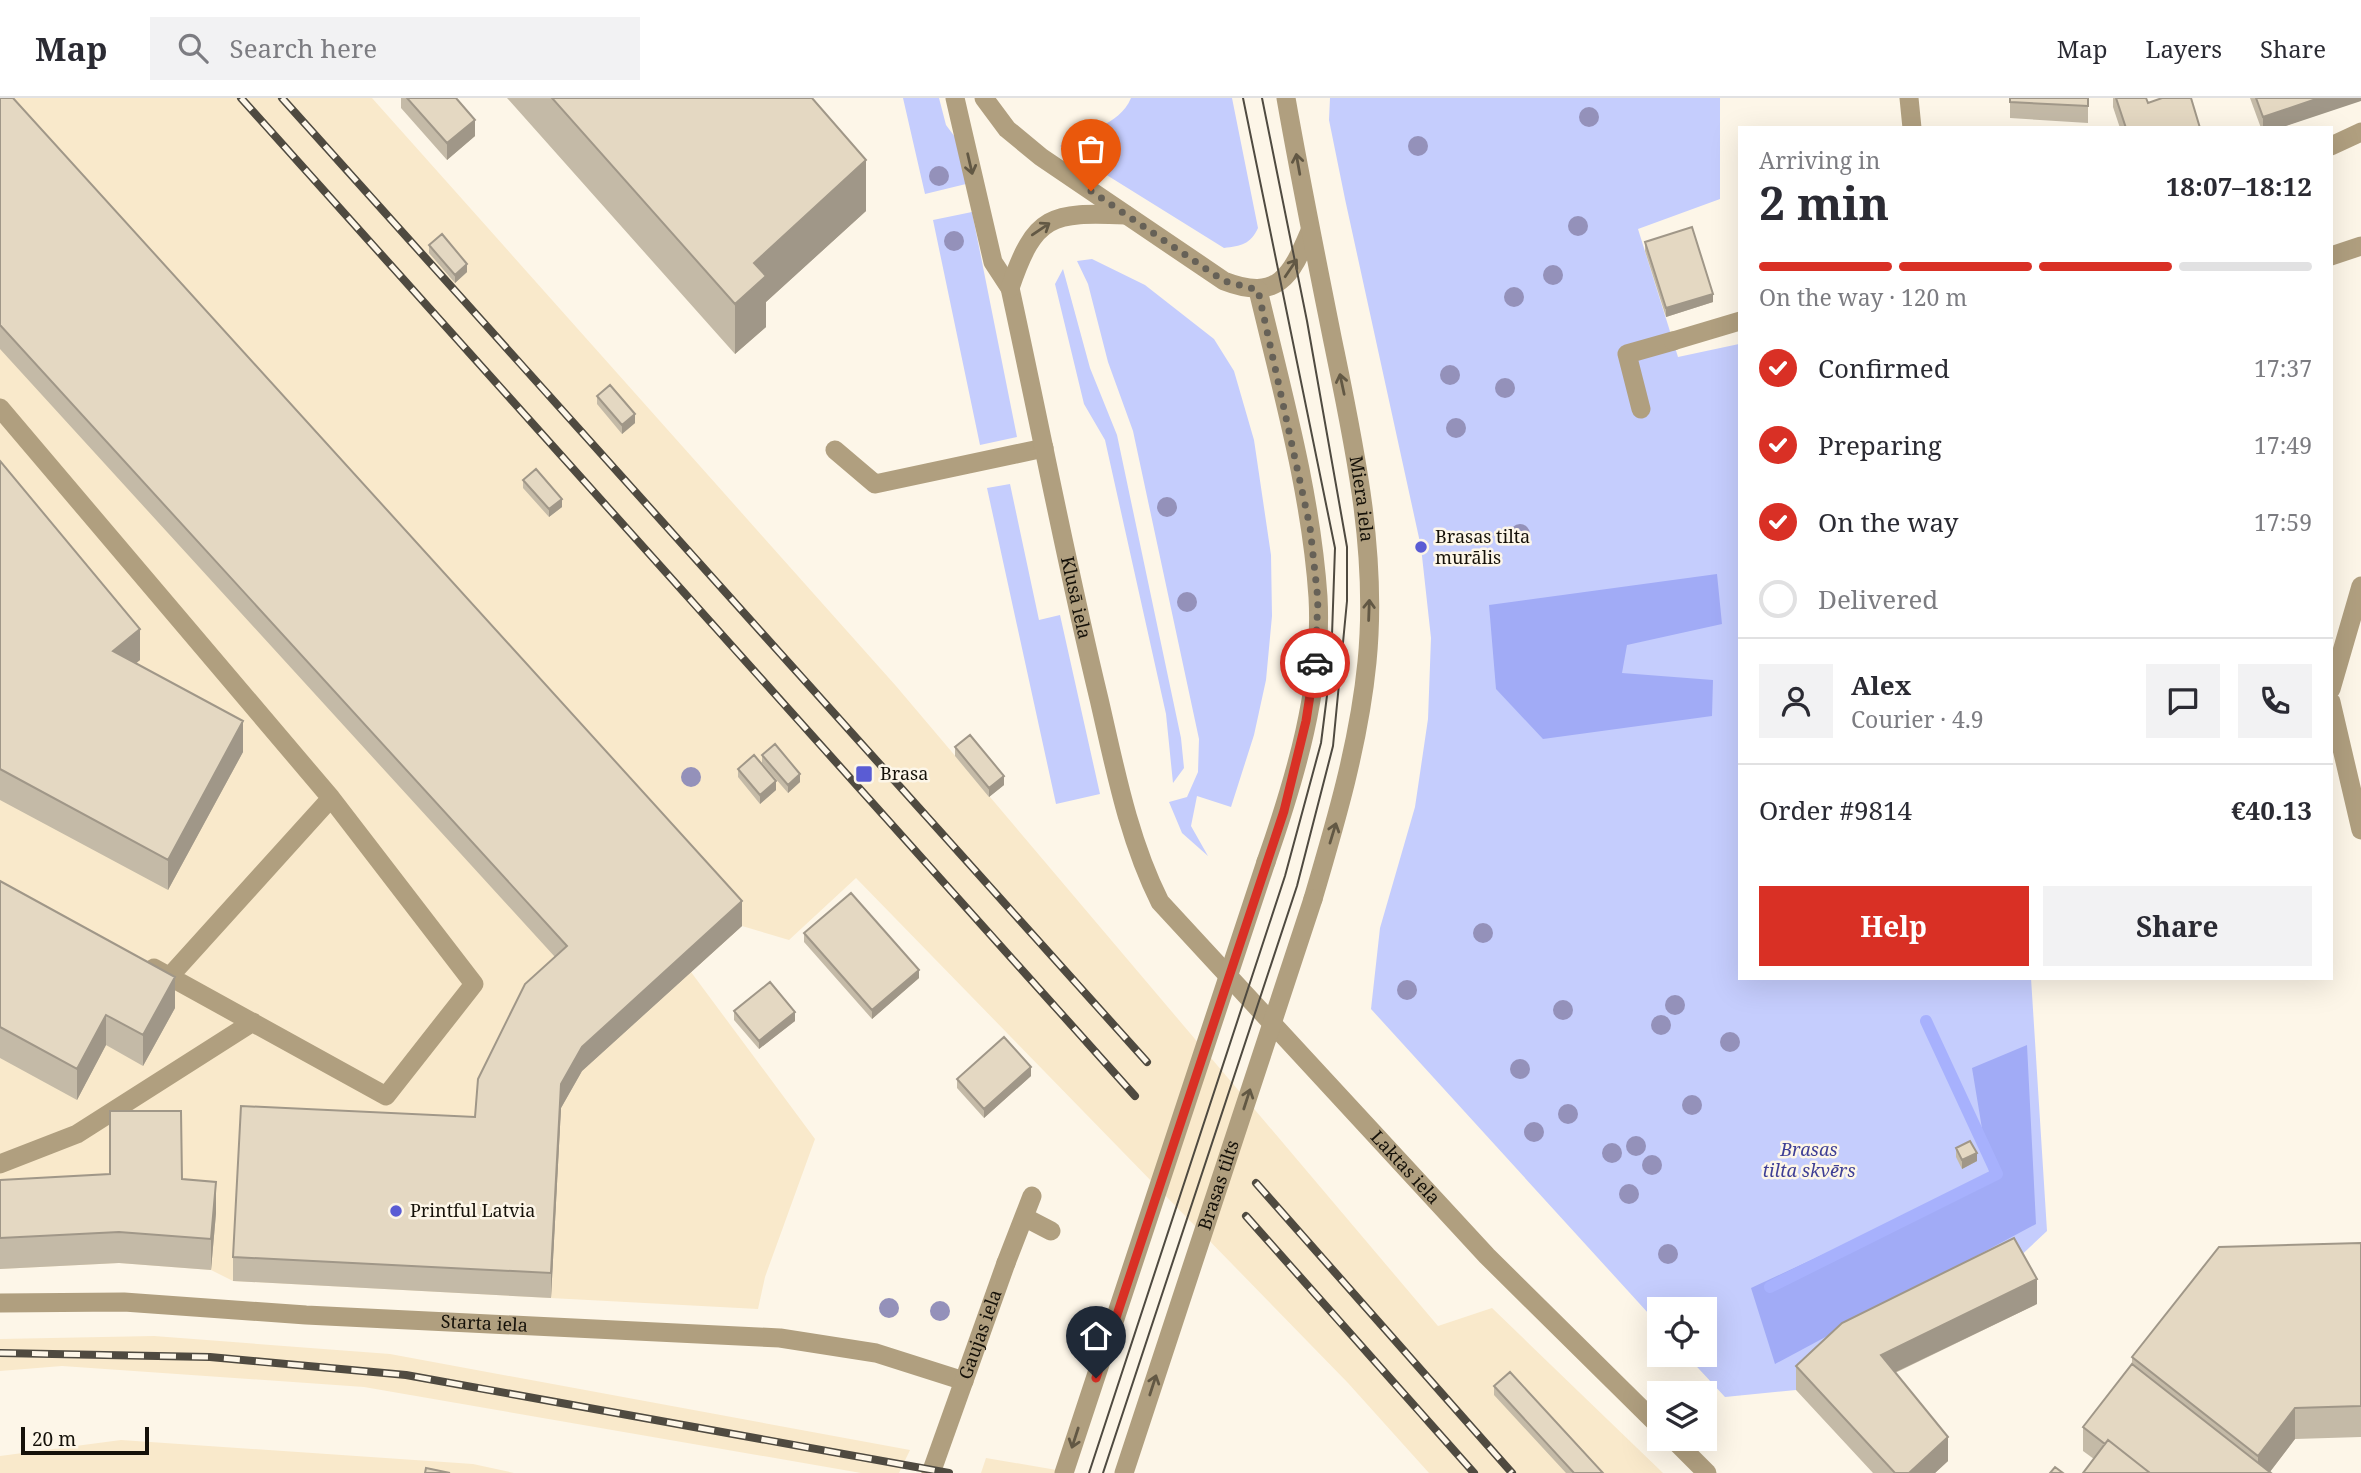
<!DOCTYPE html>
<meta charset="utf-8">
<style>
:root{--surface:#fff;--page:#f2f2f3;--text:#2b2b33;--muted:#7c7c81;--line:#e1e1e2;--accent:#d93025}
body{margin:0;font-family:"Noto Serif",serif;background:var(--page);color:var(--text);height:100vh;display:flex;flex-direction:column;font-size:26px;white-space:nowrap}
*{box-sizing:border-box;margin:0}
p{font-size:23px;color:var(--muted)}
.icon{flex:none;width:38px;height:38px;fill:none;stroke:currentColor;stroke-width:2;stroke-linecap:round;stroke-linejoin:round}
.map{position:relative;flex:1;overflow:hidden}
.sheet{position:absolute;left:1738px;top:28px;width:595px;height:854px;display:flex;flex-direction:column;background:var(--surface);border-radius:0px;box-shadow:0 7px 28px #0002}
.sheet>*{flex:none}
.controls{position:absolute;left:1647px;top:1199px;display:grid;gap:14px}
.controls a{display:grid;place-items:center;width:70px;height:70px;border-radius:0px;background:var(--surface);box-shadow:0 7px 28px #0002;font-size:35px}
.scale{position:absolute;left:21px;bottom:18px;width:128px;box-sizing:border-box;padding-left:7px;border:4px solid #151109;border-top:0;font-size:19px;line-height:24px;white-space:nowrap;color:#151109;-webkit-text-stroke:5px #fdf6e8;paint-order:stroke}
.pin{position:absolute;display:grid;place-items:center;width:60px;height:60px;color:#fff;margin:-72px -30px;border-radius:50% 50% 50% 0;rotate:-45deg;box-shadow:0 0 7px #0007}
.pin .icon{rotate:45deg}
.courier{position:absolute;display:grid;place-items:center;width:70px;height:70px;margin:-35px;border:5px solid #d93025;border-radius:50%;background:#fff;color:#222;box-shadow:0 2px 9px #0007}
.headline em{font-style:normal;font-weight:700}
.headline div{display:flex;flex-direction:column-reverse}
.headline{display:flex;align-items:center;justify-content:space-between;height:119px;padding:0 21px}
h1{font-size:46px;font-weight:700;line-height:52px}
.bar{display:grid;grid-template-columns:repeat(4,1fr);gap:10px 7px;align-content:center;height:84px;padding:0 21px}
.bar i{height:9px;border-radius:5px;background:var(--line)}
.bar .active{background:var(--accent)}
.bar p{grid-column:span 4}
.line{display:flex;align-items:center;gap:18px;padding:0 21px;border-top:2px solid var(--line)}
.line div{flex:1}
.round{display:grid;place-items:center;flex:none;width:74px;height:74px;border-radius:0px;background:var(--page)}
ol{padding:0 21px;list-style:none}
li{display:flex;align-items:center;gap:21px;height:77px}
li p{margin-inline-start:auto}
li .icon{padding:7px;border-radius:50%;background:var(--accent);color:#fff;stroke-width:4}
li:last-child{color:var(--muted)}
li i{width:38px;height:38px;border:4px solid var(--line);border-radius:50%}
.action{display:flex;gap:14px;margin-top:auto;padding:14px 21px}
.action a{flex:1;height:80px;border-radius:0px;background:var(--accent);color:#fff;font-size:28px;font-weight:700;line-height:80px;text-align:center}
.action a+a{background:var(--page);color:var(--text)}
header{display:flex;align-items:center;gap:42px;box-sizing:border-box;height:98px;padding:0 35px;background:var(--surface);border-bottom:2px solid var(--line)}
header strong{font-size:33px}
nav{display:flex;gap:38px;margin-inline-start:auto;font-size:24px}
.search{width:490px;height:63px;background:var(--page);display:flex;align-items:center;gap:18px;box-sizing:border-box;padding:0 24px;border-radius:0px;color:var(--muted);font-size:26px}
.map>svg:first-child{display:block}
</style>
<header>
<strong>Map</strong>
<div class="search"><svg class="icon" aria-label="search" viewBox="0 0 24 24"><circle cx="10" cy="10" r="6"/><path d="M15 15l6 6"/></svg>Search here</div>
<nav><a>Map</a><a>Layers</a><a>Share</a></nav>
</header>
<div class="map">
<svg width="2361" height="1375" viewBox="0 0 2361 1375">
<rect width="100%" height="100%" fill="#fdf6e8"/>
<path fill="#f9e9cb" d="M0,0H372L896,588L1438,1228L1492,1210L1663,1375H1429L1348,1285L856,780L789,842L742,828L691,874L815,1041L765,1179L758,1211L233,1183L211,1172L119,1165L0,1171Z
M154,1238L390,1256L910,1352L899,1375H861L364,1289L62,1268L0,1273V1241Z
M121,1342L473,1366L514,1375H0V1358Z
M986,1360L1074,1375H981Z"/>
<path fill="#c5cdfd" d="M903,0H939L946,27L955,39L966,86L925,96Z
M1131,0H1232L1258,130C1251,146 1241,148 1224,150L1060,48C1083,32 1119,29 1131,0Z
M1330,0H1720V101L1638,131L1678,259L1739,246L1740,880H2031L2047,1133L2014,1164L1796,1292L1725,1299L1686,1257L1704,1256V1211H1659V1227L1371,911L1380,830L1415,709L1428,621L1431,540L1421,449L1345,101L1329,22Z
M972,114L1017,339L980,347L933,122Z
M1092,161L1145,187L1214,241L1234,273L1254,342L1271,457L1272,518L1266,582L1254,637L1231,709L1197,698L1191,728L1208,758L1182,735L1169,704L1187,699L1198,674L1199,641L1133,333L1108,264L1088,186L1077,163Z
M1063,171L1090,270L1117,337L1181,640L1184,670L1173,685L1166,616L1105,342L1084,306L1055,186Z
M1010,386L1039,522L1060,517L1100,696L1056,706L987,390Z"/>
<path fill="#a1abf6" d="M1717,476L1722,526L1627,547L1622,575L1713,582L1712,618L1543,641L1496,591L1489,507Z
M2027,947L2036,1126L1775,1266L1751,1190L1990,1079L1972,970Z"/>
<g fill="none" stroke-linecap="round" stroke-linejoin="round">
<path stroke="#a7b1fd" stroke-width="12" d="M1770,1189L1997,1076L1926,923"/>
<path stroke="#b09f7f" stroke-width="19" d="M2331,158L2361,148
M0,310L331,700L474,886L386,998L154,870
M1641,311L1627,256L1673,243
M835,352L875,386L1044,350
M2331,591L2361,488
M2331,604L2361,732
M170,878L331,700
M0,1066L77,1036L253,924
M1024,1119L1051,1133
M1006,1165L1032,1098"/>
<g stroke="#b09f7f" stroke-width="19">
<path d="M1909,0L1912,30"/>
<path d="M2331,48L2361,34"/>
<path d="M1673,243L1740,223"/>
<path id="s1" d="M0,1205L124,1204L306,1217L780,1240L876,1255L964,1283"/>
<path id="s2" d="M931,1375L1006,1165"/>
</g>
<g stroke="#b09f7f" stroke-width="19">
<path id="s3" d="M955,0L993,164L1010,190C1040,327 1066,465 1099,601C1115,670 1128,740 1160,804L1487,1158L1659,1328"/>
<path d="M984,0L1007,31L1041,59L1224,183C1278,204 1291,178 1310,133"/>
<path id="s4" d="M1286,0C1300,80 1316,159 1332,239C1354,346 1378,454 1367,564C1359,645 1336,723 1313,801"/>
<path d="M1010,190C1035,116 1051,114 1126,117"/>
<path d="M1258,192C1282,293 1311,395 1318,499C1323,588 1295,681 1266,764"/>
<path d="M1672,1340L1707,1375"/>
</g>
<path stroke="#4f4a40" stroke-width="2" d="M1089,1375L1285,778L1321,645L1331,566L1335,450L1243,0
M1103,1375L1297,788L1333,648L1347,503V449L1307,223L1262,0"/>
<defs>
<path id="rail" d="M241,0L1135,998
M282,0L1147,964
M1256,1085L1512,1375
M1246,1118L1474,1375
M0,1255L210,1259L406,1277L949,1375"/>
</defs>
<use href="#rail" stroke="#4f4a40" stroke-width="8"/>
<use href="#rail" stroke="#fdf6e8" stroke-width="5" stroke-dasharray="16" stroke-linecap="butt"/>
<g stroke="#b09f7f" stroke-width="19">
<path d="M1064,1375L1266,764"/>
<path id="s5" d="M1124,1375L1313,801"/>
</g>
</g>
<g fill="#9491ba">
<circle cx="1589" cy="19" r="10"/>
<circle cx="1418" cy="48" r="10"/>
<circle cx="939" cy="78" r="10"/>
<circle cx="1578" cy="128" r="10"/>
<circle cx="954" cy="143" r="10"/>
<circle cx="1553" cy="177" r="10"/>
<circle cx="1514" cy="199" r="10"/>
<circle cx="1450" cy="277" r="10"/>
<circle cx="1505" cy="290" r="10"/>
<circle cx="1456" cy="330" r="10"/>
<circle cx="1167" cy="409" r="10"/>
<circle cx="1520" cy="436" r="10"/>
<circle cx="1187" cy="504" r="10"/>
<circle cx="691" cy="679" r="10"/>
<circle cx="1483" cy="835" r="10"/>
<circle cx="1407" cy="892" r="10"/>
<circle cx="1675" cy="907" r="10"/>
<circle cx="1563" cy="912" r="10"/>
<circle cx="1661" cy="927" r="10"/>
<circle cx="1730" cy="944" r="10"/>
<circle cx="1520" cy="971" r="10"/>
<circle cx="1692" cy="1007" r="10"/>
<circle cx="1568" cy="1016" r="10"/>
<circle cx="1534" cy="1034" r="10"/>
<circle cx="1636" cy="1048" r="10"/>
<circle cx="1612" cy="1055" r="10"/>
<circle cx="1652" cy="1067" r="10"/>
<circle cx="1629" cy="1096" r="10"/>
<circle cx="1668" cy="1156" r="10"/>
<circle cx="889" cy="1210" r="10"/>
<circle cx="940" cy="1213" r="10"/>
</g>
<path fill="#c4baa7" d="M0,0L742,828L582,973L561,1010L551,1200L233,1183V1159L475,1019L555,859L0,251Z
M401,0H456L475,38L447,62L401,10Z
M507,0H812L866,113L766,204V229L735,256Z
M2010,0H2088V25L2010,20Z
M2113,0H2146L2148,5L2200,30H2120L2113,9Z
M2250,0H2361L2280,30H2261Z
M1645,144L1713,204L1666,219L1645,153Z
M429,147L467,174L455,185L429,155Z
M597,298L635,325L622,336L597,306Z
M0,363L140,562L136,565L243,654L168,792L0,702Z
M523,382L562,409L549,419L523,390Z
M955,649L1004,687L989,699L955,658Z
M762,657L800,684L788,695L762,665Z
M738,671L776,692L760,706L738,679Z
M0,783L175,910L143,968L106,947L77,1002L0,960Z
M804,835L919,880L872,921L804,844Z
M734,913L795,923L759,951L734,922Z
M1031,978L984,1020L957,990V981Z
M1956,1050L1977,1063L1962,1071L1956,1059Z
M182,1081L216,1115L211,1172L119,1165L0,1171V1082Z
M2361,1145V1339L2295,1341L2270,1374L2094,1361L2083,1353V1329L2132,1266V1259Z
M2037,1206L1895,1275L1948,1363L1935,1375H1873L1796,1292V1268Z
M1494,1288L1603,1375H1566L1494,1297Z"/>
<path fill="#a09788" d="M2319,0H2361V3L2280,30H2263V19Z
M475,22V38L447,62V45Z
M866,62V113L766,204V229L735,256V206L754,165Z
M467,166V174L455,185V177Z
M1713,196V204L1666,219V210Z
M635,316V325L622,336V327Z
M562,401V409L549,419V411Z
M140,531V562L113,584V553Z
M243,623V654L168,792V762Z
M800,676V684L788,695V687Z
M1004,678V687L989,699V690Z
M776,683V692L760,706V697Z
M742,803V828L582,973L561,1010L551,1200V1175L561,986L582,949Z
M919,872V880L872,921V912Z
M175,879V910L143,968V937Z
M795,914V923L759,951V943Z
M106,917V947L77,1002V971Z
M1031,969V978L984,1020V1011Z
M1977,1055V1063L1962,1071V1062Z
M216,1084V1115L211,1172V1141Z
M2037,1181V1206L1881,1281V1257Z
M2295,1310V1341L2269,1375H2258V1358Z
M1948,1339V1363L1935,1375H1909Z"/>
<path fill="#e4d8c2" stroke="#a09788" stroke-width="2" d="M0,0H13L742,803L582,949L561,986L551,1175L233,1159L241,1008L475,1019L478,981L525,886L567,848L0,227Z
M407,0H456L475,22L447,45Z
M552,0H812L866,62L754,165L766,178L735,206Z
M2010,0H2088V8L2010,4Z
M2116,0H2146L2148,5L2162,0H2191L2200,30H2126Z
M2256,0H2319L2263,19Z
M1692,129L1713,196L1666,210L1645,144Z
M442,136L467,166L455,177L429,147Z
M610,287L635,316L622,327L597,298Z
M0,363L140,531L113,553L243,623L168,762L0,671Z
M536,371L562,401L549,411L523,382Z
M970,637L1004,678L989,690L955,649Z
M775,646L800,676L788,687L762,657Z
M754,657L776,683L760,697L738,671Z
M0,783L175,879L143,937L106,917L77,971L0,929Z
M851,795L919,872L872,912L804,835Z
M770,884L795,914L759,943L734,913Z
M1004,939L1031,969L984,1011L957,981Z
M110,1013H181L182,1081L216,1084L211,1141L119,1134L0,1140V1082L110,1076Z
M1970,1043L1977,1055L1962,1062L1956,1050Z
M2014,1140L2037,1181L1881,1257L1948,1339L1909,1375H1895L1796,1268L1842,1225Z
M2361,1145V1308L2295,1310L2258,1358L2132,1259L2219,1149Z
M2132,1266L2271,1375H2150L2108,1342L2105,1346L2083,1329Z
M1510,1274L1603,1375H1574L1494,1288Z
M2108,1342L2150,1375H2083Z
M2055,1369L2063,1375H2050Z
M426,1370L450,1375H425Z"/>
<defs><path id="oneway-shaft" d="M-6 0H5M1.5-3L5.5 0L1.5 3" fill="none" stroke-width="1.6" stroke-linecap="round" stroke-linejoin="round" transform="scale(1.75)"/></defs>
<g stroke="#625844">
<use href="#oneway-shaft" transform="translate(970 66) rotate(77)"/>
<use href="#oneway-shaft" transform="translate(1298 66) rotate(-100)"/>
<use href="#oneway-shaft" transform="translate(1041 131) rotate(-34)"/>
<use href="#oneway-shaft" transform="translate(1291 170) rotate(-56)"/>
<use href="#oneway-shaft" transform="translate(1342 286) rotate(-102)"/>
<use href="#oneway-shaft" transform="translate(1369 512) rotate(-88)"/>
<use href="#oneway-shaft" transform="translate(1333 735) rotate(-73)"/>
<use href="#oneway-shaft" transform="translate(1247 1001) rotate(-72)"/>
<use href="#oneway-shaft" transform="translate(1153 1287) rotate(-72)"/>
<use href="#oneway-shaft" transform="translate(1075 1340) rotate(108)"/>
</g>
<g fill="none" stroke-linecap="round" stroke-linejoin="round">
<path stroke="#666157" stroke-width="7" stroke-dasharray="0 12.6" d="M1091,93L1224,183L1258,192L1310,429L1318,502L1315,565"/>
<path stroke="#d93025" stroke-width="9" d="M1096,1280L1284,713L1306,623L1315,565"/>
</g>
<g fill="#5a5cd4" stroke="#fdf6e8" stroke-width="2.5">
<circle cx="1421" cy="449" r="7"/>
<rect x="855" y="667" width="18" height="18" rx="3.5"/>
<circle cx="396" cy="1113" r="7"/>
</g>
<g text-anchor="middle" stroke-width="5" stroke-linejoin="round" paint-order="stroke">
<g font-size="18" fill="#151109" stroke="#fdf6e8">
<text dy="6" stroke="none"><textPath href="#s4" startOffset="408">Miera iela</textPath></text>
<text dy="6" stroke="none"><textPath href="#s3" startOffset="516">Klusā iela</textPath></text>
<text dy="6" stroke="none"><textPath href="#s3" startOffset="1194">Laktas iela</textPath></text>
<text dy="6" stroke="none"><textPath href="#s5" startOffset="303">Brasas tilts</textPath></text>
<text dy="6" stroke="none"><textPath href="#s1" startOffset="485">Starta iela</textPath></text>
<text dy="6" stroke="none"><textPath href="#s2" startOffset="147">Gaujas iela</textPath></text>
</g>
<g font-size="18" fill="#151109" stroke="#fdf6e8" text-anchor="start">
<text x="1435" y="445">Brasas tilta<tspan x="1435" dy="21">murālis</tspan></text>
<text x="880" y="682">Brasa</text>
<text x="410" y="1119">Printful Latvia</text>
</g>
<g font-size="18" font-style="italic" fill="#3e3f95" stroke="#fdf6e8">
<text x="1809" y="1058">Brasas<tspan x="1809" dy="21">tilta skvērs</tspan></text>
</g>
</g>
</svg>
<div class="controls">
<a><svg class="icon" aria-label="locate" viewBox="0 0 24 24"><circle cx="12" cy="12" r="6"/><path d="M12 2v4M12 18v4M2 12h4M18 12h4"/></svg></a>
<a><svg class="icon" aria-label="layers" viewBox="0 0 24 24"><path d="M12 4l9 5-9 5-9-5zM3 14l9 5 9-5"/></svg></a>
</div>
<div class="scale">20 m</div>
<div class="pin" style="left:1091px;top:93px;background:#ea580c"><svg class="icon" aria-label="bag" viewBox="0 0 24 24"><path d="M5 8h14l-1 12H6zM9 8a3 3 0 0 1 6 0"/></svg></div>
<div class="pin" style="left:1096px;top:1280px;background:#1f2937"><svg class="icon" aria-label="home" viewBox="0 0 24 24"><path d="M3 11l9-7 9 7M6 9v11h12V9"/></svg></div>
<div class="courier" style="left:1315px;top:565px"><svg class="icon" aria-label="car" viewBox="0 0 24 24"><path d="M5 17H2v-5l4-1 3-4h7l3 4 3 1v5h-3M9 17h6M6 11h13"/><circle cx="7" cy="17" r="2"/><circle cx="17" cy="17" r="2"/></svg></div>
<section class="sheet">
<div class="headline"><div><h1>2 min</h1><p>Arriving in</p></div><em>18:07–18:12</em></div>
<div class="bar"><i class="active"></i><i class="active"></i><i class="active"></i><i></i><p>On the way · 120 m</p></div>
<ol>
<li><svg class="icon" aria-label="check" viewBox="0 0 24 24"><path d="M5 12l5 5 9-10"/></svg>Confirmed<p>17:37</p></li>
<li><svg class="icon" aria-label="check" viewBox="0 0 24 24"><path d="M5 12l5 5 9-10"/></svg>Preparing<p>17:49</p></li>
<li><svg class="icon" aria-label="check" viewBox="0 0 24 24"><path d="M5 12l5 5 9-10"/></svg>On the way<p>17:59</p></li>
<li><i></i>Delivered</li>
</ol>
<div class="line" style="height:126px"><a class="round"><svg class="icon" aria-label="person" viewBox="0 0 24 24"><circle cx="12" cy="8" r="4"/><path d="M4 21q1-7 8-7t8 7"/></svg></a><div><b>Alex</b><p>Courier · 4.9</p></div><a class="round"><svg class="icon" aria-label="chat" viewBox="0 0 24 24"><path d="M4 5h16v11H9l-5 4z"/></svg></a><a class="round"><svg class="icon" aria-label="phone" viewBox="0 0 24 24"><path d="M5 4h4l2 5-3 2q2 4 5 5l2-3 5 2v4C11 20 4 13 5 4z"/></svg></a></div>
<div class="line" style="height:91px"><div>Order #9814</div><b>€40.13</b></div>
<div class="action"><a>Help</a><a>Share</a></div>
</section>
</div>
